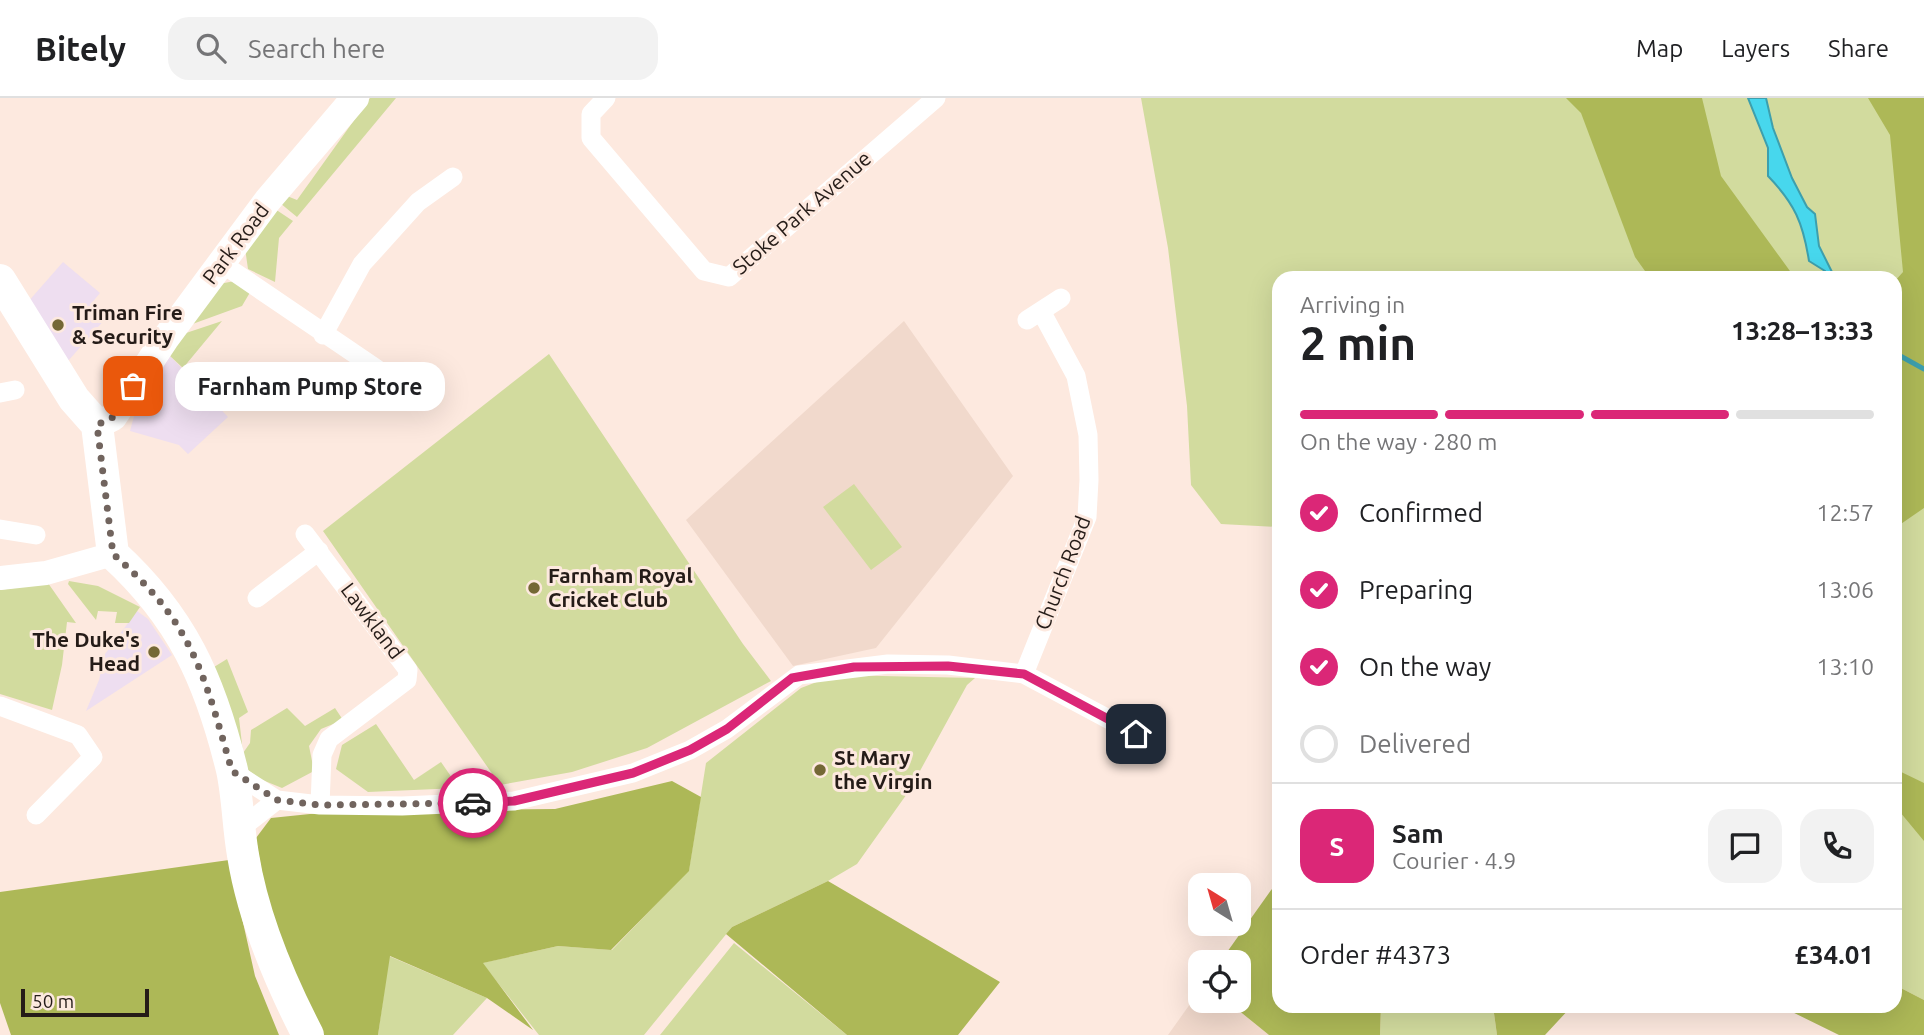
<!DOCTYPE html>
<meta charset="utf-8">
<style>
:root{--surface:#fff;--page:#f2f2f2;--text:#202124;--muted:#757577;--line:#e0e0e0;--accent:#db2777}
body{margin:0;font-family:Ubuntu,sans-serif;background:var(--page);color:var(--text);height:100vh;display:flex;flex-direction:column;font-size:26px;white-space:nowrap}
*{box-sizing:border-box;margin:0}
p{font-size:23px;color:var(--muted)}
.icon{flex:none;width:38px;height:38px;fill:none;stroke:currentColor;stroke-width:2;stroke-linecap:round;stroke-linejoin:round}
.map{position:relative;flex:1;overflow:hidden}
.details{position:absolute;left:1272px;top:173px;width:630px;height:742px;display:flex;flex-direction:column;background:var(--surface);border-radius:21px;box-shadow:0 7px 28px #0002}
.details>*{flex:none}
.needle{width:46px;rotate:323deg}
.fabs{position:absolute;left:1188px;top:775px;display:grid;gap:14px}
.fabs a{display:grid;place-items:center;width:63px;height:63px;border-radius:14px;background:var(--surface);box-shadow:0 7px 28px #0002;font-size:35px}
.scale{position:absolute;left:21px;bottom:18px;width:128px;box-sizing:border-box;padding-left:7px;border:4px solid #251c18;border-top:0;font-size:19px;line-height:24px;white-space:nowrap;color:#251c18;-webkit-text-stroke:5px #fde9df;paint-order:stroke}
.pin{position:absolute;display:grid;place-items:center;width:60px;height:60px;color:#fff;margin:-30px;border-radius:14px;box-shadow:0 4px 10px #0006}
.courier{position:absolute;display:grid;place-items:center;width:70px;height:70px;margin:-35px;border:5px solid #db2777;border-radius:50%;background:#fff;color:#222;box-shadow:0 2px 9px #0007}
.bubble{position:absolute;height:49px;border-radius:21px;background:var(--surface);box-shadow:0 7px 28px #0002;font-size:23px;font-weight:700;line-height:49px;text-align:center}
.headline em{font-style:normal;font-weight:700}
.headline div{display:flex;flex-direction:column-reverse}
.headline{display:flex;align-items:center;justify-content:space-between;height:119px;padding:0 28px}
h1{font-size:46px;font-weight:700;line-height:52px}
.bar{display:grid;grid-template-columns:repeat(4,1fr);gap:10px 7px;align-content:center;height:84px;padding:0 28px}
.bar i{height:9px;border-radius:5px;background:var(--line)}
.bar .current{background:var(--accent)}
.bar p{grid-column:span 4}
.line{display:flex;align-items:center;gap:18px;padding:0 28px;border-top:2px solid var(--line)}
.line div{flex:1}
.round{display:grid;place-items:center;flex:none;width:74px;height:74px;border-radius:21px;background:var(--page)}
ol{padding:0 28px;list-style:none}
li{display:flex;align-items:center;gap:21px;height:77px}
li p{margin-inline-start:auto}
li .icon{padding:7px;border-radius:50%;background:var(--accent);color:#fff;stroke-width:4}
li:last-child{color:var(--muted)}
li i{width:38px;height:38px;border:4px solid var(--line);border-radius:50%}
header{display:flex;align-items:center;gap:42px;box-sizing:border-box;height:98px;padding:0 35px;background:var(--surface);border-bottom:2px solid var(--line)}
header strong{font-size:33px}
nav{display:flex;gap:38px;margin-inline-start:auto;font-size:24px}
.search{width:490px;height:63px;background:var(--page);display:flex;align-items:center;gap:18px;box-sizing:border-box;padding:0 24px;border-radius:21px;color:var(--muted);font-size:26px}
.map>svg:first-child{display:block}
</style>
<header>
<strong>Bitely</strong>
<div class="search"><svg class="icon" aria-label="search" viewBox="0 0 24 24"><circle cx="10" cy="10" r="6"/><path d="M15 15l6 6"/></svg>Search here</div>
<nav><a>Map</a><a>Layers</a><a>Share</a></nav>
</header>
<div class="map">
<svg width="1924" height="937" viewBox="0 0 1924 937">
<rect width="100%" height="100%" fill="#fde9df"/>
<path fill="#eedef0" d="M63,164L100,195L90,207L106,220L68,263L27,205Z
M170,258L228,319L188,356L179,347L130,333L137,307L140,308L145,293Z
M137,513L148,521L172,557L86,613L99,582L105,556Z"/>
<path fill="#f1d9cc" d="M904,223L1013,378L876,550L793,568L686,422Z
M1200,892V903H1227L1269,937H1168Z"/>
<path fill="#d2db9e" d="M370,0H396L297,119L280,105L287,98L297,102Z
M1141,0H1924V902L1895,887V180H1279V429L1221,426L1191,387L1187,308L1168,150Z
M275,111L293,123L279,140L275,184L248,171L245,150Z
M240,182L252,191L242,208L187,228L219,186Z
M222,223L183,270L170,258L183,236Z
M549,256L743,546L771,583L647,650L572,674L500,687L323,433Z
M854,386L902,449L871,472L823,409Z
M69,483L98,488L140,509L129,525H115L117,514L98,513L96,522L68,486Z
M48,485L76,525L67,524L62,567L52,612L0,596V492Z
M227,561L248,614L239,620L243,655L250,645L251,632L287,610L305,628L335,610L343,622L321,631L309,648L314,673L282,690L260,681L248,672L214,569Z
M835,577L975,580L967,587L909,693L857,766L828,783L732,829L644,937H539L482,865L558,848L612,852L689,772L706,665L801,590Z
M376,626L414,682L441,664L459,690L368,694L336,671L342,647Z
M734,845L847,937H660Z
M389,858L487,900L453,937H378Z
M1381,908H1493L1497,937H1380Z"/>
<path fill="#adb857" d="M1566,0H1702L1721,78L1795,180H1650L1635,159L1581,15Z
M1868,0H1924V410L1895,430V183L1903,174L1890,37Z
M1895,671L1924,685V743L1895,708Z
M672,683L701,699L689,773L611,852L558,848L483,865L533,932L487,900L390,858L378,937H320C286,888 265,800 256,740L271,720L339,713L555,711Z
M229,762L255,878L279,937H11L0,905V794Z
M1279,781V908H1381L1380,937H1269L1227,903H1239V864H1220Z
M828,783L1000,884L958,937H847L726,836L732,829Z
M1895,887L1924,902V937H1839L1780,908H1895Z
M1493,908H1569L1571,909L1545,937H1497Z"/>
<path fill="#47d7ed" stroke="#3d9fad" stroke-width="2" d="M1748,0H1766L1773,30L1792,80L1807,109L1815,116L1819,148L1835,180H1825V173L1809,163C1803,125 1795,106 1768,78V50Z"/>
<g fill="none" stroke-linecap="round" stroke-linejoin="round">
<path stroke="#3d9fad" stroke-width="5" d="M1895,255L1924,271"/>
<path stroke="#fff" stroke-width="19" d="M606,0L591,16V40L704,173L729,179L936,0
M221,165L377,271
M1027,222L1061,200
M323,237L362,166L418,104L453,79
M0,295L15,292
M0,431L36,437
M305,436L408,572L407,582L329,641L322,657L320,707
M257,500L319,453
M1024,576L1087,419L1089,382L1088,337L1076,278L1041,213
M0,608L78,637L93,659L36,717
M232,673L277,702L320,707L402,708L514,703L633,675L690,652L727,631L799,577L888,566L948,567L1024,576L1142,639
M241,730L277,702"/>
<path stroke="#fff" stroke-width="24" d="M0,480L46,475L113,456"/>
<path stroke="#fff" stroke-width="28" d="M97,327L113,319L165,241L268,102L355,0"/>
<path stroke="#fff" stroke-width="32" d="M0,182L74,301L97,327L113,456C182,519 210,582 232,672C238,700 238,729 243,757C253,820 279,881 308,937"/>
</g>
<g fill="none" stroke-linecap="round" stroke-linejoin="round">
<path stroke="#71645e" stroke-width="7" stroke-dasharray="0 12.6" d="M133,288L113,319L97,327L113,456C138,478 163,503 180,532C206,574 218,626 232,673L277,702L320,707L473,705"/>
<path stroke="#db2777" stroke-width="9" d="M473,705L514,703L633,675L690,652L727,631L792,580L854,569L948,568L1024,576L1136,636"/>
</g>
<g fill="#746835" stroke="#fde9df" stroke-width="2.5">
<circle cx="58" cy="227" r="7"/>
<circle cx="534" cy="490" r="7"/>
<circle cx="154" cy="554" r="7"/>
<circle cx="820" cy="672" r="7"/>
</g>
<g text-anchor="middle" stroke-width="6" stroke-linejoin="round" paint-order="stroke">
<g font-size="21" fill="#251c18" stroke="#fde9df">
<text transform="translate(802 115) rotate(-41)" y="7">Stoke Park Avenue</text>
<text transform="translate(236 146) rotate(-53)" y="7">Park Road</text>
<text transform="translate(1063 475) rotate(-69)" y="7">Church Road</text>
<text transform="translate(372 523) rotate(53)" y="7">Lawkland</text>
</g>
<g font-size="21" font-weight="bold" fill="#251c18" stroke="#fde9df" text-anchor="start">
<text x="72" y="222">Triman Fire<tspan x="72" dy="24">&amp; Security</tspan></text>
<text x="548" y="485">Farnham Royal<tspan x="548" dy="24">Cricket Club</tspan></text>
<text x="140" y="549" text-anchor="end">The Duke's<tspan x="140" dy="24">Head</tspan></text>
<text x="834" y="667">St Mary<tspan x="834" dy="24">the Virgin</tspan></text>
</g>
</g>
</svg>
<div class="fabs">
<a><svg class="needle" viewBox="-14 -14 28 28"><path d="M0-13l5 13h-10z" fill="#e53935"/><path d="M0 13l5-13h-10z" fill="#757577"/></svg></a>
<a><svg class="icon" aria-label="locate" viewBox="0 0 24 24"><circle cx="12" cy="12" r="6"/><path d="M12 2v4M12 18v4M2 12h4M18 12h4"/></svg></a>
</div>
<div class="scale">50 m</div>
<div class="pin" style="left:133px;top:288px;background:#ea580c"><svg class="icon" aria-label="bag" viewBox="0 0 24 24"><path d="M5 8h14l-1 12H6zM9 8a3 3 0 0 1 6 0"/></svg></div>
<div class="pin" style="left:1136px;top:636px;background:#1f2937"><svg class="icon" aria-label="home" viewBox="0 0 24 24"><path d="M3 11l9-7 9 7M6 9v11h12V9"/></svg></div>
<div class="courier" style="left:473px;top:705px"><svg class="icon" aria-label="car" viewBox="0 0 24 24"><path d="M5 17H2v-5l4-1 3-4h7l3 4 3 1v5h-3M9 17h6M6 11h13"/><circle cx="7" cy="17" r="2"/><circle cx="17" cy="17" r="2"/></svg></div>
<div class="bubble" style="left:175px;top:264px;width:270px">Farnham Pump Store</div>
<section class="details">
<div class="headline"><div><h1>2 min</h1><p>Arriving in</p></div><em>13:28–13:33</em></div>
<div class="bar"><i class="current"></i><i class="current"></i><i class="current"></i><i></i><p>On the way · 280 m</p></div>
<ol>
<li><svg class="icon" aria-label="check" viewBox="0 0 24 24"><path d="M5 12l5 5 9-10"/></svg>Confirmed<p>12:57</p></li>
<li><svg class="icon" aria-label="check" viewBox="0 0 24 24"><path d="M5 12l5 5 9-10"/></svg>Preparing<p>13:06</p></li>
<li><svg class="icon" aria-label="check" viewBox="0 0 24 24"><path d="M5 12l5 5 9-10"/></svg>On the way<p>13:10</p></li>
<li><i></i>Delivered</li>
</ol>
<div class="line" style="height:126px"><b class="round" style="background:var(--accent);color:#fff">S</b><div><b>Sam</b><p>Courier · 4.9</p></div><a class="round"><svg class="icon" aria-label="chat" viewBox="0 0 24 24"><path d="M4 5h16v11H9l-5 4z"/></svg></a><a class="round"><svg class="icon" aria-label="phone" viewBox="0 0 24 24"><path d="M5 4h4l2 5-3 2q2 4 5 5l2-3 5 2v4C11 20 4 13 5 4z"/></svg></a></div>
<div class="line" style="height:91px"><div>Order #4373</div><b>£34.01</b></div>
</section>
</div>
